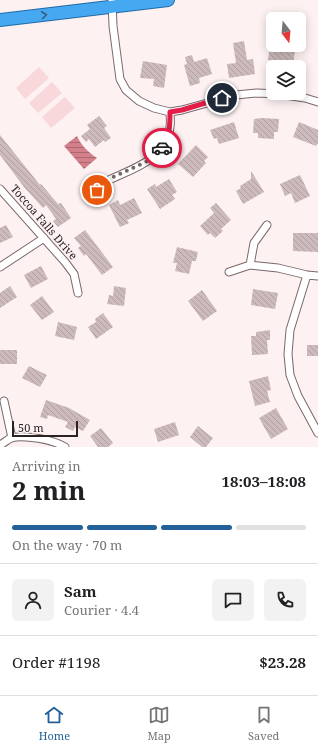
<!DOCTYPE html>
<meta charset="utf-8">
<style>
:root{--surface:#fff;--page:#f2f2f2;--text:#202124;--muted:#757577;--line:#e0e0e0;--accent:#236298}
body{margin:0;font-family:"Noto Serif",serif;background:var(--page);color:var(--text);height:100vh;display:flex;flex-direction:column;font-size:15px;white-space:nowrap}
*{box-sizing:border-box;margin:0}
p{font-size:13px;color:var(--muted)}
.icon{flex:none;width:22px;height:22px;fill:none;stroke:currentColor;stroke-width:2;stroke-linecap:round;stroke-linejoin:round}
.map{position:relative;height:447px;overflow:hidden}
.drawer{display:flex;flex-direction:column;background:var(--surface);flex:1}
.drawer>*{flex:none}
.needle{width:26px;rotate:164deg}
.fabs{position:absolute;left:266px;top:12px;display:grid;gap:8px}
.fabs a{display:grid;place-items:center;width:40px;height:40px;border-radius:6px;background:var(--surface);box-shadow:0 2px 10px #0003;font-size:20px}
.scale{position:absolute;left:12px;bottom:10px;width:66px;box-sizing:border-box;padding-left:4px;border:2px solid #2a2223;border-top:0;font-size:11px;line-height:14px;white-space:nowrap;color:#2a2223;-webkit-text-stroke:3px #fdf1f2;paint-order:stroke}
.pin{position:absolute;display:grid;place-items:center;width:34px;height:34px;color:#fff;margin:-17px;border:2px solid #fff;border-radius:50%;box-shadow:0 1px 4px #0007}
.courier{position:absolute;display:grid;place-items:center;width:40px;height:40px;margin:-20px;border:3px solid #e11d48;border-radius:50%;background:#fff;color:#222;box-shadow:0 1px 5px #0007}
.summary em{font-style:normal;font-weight:700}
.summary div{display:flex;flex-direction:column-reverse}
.summary{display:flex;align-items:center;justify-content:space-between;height:68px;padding:0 12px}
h1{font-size:26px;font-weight:700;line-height:30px}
.bar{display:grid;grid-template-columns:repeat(4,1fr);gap:6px 4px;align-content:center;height:48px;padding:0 12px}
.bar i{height:5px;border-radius:3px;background:var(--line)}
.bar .active{background:var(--accent)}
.bar p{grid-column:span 4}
.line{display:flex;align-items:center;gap:10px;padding:0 12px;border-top:1px solid var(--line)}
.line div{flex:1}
.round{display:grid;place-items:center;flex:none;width:42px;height:42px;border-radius:6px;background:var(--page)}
.tabs{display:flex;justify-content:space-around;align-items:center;height:56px;border-top:1px solid var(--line);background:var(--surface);font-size:11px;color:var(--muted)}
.tabs a{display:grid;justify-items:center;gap:2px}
.tabs .active{color:var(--accent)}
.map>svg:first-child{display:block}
</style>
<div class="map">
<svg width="318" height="447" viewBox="0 0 318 447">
<defs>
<pattern id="water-rules" width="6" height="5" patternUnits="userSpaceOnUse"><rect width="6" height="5" fill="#d4808a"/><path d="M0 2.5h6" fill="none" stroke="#ac6870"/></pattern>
<pattern id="building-back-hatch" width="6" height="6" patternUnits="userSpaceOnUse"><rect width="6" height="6" fill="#cdbabc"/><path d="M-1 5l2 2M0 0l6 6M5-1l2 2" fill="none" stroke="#b0a0a1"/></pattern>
</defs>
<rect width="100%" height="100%" fill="#fdf1f2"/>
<path fill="#f8d8da" d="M39,67L49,78L25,99L16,88Z
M52,82L62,93L38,113L29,103Z
M65,97L75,108L51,128L42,117Z"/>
<path fill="url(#water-rules)" d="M77,136C80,144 89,153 97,158L84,169L64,146Z"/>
<path fill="url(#building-back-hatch)" d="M244,41L247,60L253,59L255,74L229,78L227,64L236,63L233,43Z
M270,45H287L286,48L295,49L293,67H285L286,62L268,60Z
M192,55L194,62L207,58L212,74L199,78L200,83L190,86L184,65L187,64L185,57Z
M143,61L167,65L164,88L153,86L154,79L140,78Z
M99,116L107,126L104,128L111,138L105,142L104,140L95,147L89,139L86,142L81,136L90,129L87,125Z
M262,118L279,119L278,132H274V139L258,138V133H253L254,119Z
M234,122L239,138L219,144L217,138L214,139L210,130Z
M299,122L318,130V143L316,146L293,137Z
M0,135L40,185L41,184L58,204L61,203L71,218L58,227L53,221L56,219L46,205L43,208L24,187L0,155Z
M196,145L208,157L204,161L206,163L193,177L178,164Z
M251,171L264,192L243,204L236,191L241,188L240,186L251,179Z
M300,175L310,196L295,203L291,193L285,196L280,184Z
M169,179L177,192L172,195L175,199L160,209L147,189L155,184L156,187Z
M134,198L142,213L127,220L129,223L120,227L109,205L118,200L120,205Z
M216,203L231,220L221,229L223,231L215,238L210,233L208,235L200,226L214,213L210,208Z
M6,225L13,237L0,243V228Z
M85,230L113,267L102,275L86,254L84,256L78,248L81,246L74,238Z
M293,233H318V252L293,251Z
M177,247L198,252L196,261H192L189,274L175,271L177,263H173Z
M41,266L48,279L31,288L24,275Z
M10,286L17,297L0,308V293Z
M114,286L126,288L124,306L107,304L109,295L113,296Z
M253,289L278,293L275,309L251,305Z
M202,290L217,311L203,321L188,301Z
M42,296L54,312L42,320L30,305Z
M103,313L113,327L96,339L88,327L96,322L95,319Z
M58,322L77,327L74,340L55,336Z
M270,330V340H267L268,354L252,355L251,336H256V332Z
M307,345H318V356H307Z
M0,350H17V364H0Z
M29,366L47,375L40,387L22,378Z
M268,376L271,390L267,391L270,402L255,406L249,381Z
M46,400L69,408L90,420L83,431L75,427L73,431L65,427L68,422L48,415L47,419L40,417Z
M276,408L288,429L271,439L259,418Z
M175,422L179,435L158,442L154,429Z
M198,426L213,438L206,447H202L190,437Z
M101,428L113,443L108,447H98L90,436Z"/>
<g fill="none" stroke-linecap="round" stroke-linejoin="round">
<defs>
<path id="minor" d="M112,0L113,26L120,79L126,90L139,101L154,108L170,112L182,110L236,95L257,93L278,94L305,98L318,102
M0,189L65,262L74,274L78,293
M87,192C90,191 94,191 96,190C102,188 105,181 111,179C135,168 167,158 170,127C171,122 170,117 170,112
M250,265L254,243L267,225
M0,267L44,238
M229,272L250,265L278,268L307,275L318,276
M307,275L290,330L288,354L290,375L298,396L318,433
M4,401L12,438
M0,445C4,443 7,440 11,438C24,434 54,440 65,447"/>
<path id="trunk" d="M0,20L168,0"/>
</defs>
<use href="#minor" stroke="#7a686a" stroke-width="9"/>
<use href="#trunk" stroke="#1f6ba7" stroke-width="14"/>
<use href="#minor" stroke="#fff" stroke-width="7"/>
<use href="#trunk" stroke="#47a8f2" stroke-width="12"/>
</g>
<defs><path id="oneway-chevron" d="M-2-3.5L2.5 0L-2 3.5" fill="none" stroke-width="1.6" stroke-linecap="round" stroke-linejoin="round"/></defs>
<use stroke="#375e80" href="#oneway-chevron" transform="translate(44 15) rotate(-7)"/>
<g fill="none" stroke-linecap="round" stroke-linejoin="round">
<path stroke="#746a6b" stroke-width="4" stroke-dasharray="0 7.2" d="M97,190L107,180L152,159L162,148"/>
<path stroke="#e11d48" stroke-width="5" d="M162,148C170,136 170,125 170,112L182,110L222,98"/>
</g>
<g text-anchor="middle" stroke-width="3" stroke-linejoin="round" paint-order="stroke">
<g font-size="11" fill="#2a2223" stroke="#fdf1f2">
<text transform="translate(44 222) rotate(49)" y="4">Toccoa Falls Drive</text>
</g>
</g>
</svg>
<div class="fabs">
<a><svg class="needle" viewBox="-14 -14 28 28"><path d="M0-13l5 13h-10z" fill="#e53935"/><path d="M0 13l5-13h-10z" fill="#757577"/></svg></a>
<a><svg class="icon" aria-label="layers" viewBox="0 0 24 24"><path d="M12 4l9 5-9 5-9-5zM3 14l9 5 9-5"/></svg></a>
</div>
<div class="scale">50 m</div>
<div class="pin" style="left:97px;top:190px;background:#ea580c"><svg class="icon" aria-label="bag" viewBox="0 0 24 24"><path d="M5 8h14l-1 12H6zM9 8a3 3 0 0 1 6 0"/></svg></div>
<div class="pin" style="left:222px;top:98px;background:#1f2937"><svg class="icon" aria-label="home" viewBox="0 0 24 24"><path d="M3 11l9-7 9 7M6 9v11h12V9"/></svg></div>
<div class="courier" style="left:162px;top:148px"><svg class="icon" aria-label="car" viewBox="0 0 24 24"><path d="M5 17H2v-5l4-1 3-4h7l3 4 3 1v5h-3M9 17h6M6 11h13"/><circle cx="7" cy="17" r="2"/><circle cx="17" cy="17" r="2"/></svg></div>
</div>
<section class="drawer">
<div class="summary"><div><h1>2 min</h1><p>Arriving in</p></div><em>18:03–18:08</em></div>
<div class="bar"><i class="active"></i><i class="active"></i><i class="active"></i><i></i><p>On the way · 70 m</p></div>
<div class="line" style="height:72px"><a class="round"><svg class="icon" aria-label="person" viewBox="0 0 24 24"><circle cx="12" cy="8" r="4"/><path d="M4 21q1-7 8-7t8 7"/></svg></a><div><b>Sam</b><p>Courier · 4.4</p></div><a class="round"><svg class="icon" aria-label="chat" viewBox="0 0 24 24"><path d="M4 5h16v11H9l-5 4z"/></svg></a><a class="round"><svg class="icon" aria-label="phone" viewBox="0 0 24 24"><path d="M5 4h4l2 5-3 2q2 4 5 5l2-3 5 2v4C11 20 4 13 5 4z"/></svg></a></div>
<div class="line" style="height:52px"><div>Order #1198</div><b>$23.28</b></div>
</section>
<nav class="tabs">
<a class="active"><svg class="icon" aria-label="home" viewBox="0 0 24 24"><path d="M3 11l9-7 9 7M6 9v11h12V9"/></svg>Home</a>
<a><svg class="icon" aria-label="map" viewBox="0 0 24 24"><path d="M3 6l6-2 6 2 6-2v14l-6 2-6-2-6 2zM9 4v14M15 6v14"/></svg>Map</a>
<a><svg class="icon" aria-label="saved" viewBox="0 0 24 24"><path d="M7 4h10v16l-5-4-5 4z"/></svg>Saved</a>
</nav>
